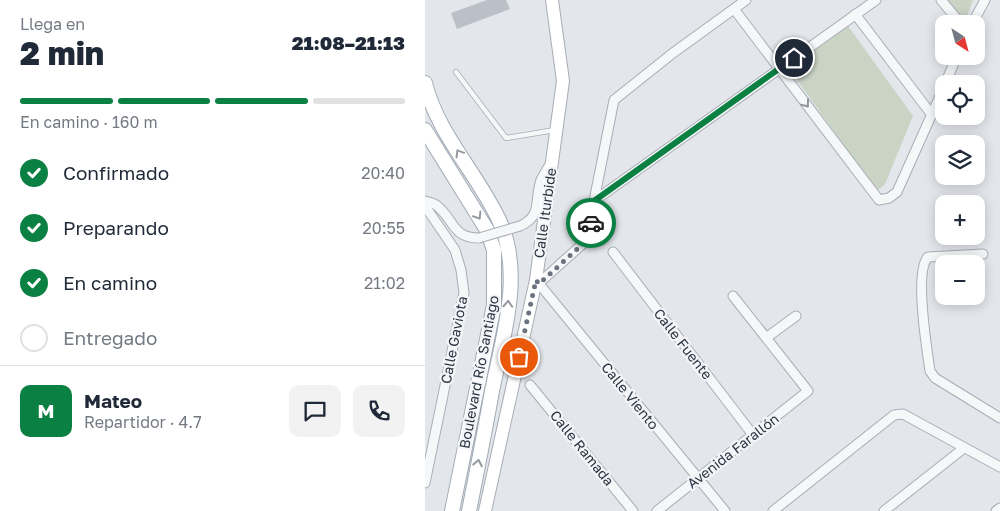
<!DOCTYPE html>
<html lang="es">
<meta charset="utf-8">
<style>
:root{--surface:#fff;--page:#f2f2f3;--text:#1f2937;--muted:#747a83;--line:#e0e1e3;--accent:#0b8043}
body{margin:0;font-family:"Golos Text",sans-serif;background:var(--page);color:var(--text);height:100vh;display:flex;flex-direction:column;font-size:19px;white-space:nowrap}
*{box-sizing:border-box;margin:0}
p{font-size:16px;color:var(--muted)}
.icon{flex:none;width:28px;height:28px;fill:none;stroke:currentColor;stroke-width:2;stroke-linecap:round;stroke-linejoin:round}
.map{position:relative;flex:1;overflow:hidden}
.drawer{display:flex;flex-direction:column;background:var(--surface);width:425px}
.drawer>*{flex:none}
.needle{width:32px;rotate:144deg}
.controls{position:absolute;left:510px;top:15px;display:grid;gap:10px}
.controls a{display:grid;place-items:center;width:50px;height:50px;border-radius:10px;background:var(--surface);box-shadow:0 2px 12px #0003;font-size:25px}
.pin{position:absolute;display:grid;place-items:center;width:42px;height:42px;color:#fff;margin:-21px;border:2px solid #fff;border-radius:50%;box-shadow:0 1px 5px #0007}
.courier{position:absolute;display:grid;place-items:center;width:50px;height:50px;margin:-25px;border:4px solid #0b8043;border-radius:50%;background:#fff;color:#222;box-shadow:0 1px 6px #0007}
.overview em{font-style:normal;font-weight:800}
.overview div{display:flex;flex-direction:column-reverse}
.overview{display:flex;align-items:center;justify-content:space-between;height:85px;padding:0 20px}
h1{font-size:32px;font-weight:800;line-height:38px}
.bar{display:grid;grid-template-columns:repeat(4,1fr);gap:8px 5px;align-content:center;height:60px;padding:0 20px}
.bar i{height:6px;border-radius:4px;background:var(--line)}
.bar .selected{background:var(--accent)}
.bar p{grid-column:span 4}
.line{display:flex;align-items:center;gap:12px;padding:0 20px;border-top:1px solid var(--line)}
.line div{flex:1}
.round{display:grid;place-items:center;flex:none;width:52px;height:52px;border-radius:10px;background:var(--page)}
ol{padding:0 20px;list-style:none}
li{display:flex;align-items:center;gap:15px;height:55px}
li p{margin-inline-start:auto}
li .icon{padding:5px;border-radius:50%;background:var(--accent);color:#fff;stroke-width:4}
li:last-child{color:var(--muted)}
li i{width:28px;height:28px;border:2px solid var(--line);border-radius:50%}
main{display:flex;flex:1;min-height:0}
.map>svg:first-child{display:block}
</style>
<main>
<section class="drawer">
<div class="overview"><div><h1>2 min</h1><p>Llega en</p></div><em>21:08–21:13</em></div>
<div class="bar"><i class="selected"></i><i class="selected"></i><i class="selected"></i><i></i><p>En camino · 160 m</p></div>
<ol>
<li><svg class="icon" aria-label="check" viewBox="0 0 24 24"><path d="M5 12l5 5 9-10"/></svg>Confirmado<p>20:40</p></li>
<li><svg class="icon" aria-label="check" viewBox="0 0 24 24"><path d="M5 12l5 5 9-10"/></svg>Preparando<p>20:55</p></li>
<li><svg class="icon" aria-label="check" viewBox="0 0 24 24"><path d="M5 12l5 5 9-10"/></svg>En camino<p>21:02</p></li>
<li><i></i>Entregado</li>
</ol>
<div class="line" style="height:90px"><b class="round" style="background:var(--accent);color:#fff">M</b><div><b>Mateo</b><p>Repartidor · 4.7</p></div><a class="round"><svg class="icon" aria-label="chat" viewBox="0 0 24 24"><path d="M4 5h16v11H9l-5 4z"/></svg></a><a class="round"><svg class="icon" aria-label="phone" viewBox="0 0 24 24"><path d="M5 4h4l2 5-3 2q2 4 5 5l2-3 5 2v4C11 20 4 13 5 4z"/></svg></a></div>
</section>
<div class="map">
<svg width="575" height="511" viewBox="0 0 575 511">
<rect width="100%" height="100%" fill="#e3e6eb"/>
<path fill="#c9d4c5" d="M523,0H548L540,22Z
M423,26L488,116L460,184L452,191L364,69Z"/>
<path fill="#bbc0c8" d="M62,0H81L85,9L32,29L26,13Z"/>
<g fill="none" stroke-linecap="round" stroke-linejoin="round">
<defs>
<path id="lane" d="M31,72L81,138L130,130"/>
<path id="street" d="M516,0L536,24
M309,9L454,200L464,198L472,192L519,87
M430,14L507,115
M547,24L560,0
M520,84L532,56
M0,201C3,202 9,203 11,205C29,218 26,238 54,238
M169,201L451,0
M0,206L30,250L36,270L39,293L0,483
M95,226C118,216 109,199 116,180C118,176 121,171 124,166
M188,252L328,435
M558,254L503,257C489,271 502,350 505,371L510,378L575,418
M111,280L300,511
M113,284L162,240L164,235L169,201L189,100L248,53L321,0
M341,338L371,316
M105,385L208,511
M232,511L383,391L308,296
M348,511L469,415L478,414L575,467
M459,511L539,448
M571,511L575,508"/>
<path id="secondary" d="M60,511L111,280L138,81L127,0"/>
<path id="primary" d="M0,83C12,133 52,173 74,220C99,273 78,337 67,391C60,431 52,471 44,511
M0,130L62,230L69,250V305L27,511"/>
</defs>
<use href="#lane" stroke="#a8adb5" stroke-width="6"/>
<use href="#street" stroke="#a8adb5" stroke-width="11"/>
<use href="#secondary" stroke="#a8adb5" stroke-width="14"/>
<use href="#primary" stroke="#a3abb6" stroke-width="16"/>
<use href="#lane" stroke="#f6f7f9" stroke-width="4.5"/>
<use href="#street" stroke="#f6f7f9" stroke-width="9"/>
<use href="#secondary" stroke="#fff" stroke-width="12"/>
<use href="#primary" stroke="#fff" stroke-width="14"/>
<defs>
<path id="street-bridge" d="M54,238L95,226"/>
</defs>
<use href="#street-bridge" stroke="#a8adb5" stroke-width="11" stroke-linecap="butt"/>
<use href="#street-bridge" stroke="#f6f7f9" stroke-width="9"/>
</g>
<defs><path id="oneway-chevron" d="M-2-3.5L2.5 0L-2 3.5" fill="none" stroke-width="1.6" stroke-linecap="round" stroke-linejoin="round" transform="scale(1.25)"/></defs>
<use stroke="#90969e" href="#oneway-chevron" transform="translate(381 104) rotate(53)"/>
<g stroke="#959aa1">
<use href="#oneway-chevron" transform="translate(34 153) rotate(-121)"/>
<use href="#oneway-chevron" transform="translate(53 216) rotate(58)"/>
<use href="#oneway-chevron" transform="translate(83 304) rotate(-87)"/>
<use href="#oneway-chevron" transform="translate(53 463) rotate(-79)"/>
</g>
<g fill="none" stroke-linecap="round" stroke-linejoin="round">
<path stroke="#6b737e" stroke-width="5" stroke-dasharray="0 9" d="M94,357L111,280L114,284L162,240L166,223"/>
<path stroke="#0b8043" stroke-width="6" d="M166,223L169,201L369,58"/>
</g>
<g text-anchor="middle" stroke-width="4.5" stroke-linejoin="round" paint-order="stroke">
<g font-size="14" fill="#2b3543" stroke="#f3f5f8">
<text transform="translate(120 213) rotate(-82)" y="5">Calle Iturbide</text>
<text transform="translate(29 340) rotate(-79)" y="5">Calle Gaviota</text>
<text transform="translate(258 344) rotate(52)" y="5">Calle Fuente</text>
<text transform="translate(54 372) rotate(-79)" y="5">Boulevard Río Santiago</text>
<text transform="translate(205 396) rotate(51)" y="5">Calle Viento</text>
<text transform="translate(157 448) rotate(51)" y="5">Calle Ramada</text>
<text transform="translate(308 451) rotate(-38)" y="5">Avenida Farallón</text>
</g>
</g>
</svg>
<div class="controls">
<a><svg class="needle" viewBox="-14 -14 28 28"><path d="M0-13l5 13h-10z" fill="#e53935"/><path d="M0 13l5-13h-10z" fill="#747a83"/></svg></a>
<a><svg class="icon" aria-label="locate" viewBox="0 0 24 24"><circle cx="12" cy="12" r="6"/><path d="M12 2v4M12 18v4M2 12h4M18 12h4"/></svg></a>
<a><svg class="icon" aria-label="layers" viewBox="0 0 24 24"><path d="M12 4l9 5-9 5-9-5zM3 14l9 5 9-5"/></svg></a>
<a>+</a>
<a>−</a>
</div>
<div class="pin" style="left:94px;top:357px;background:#ea580c"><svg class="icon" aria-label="bag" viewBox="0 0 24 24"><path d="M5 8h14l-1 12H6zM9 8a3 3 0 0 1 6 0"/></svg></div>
<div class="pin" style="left:369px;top:58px;background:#1f2937"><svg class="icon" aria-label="home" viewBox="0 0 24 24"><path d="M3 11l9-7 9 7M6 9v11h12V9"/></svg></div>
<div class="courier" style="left:166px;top:223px"><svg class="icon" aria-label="car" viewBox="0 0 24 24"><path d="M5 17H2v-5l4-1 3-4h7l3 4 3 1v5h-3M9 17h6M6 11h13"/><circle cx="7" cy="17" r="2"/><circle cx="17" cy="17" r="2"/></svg></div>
</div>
</main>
